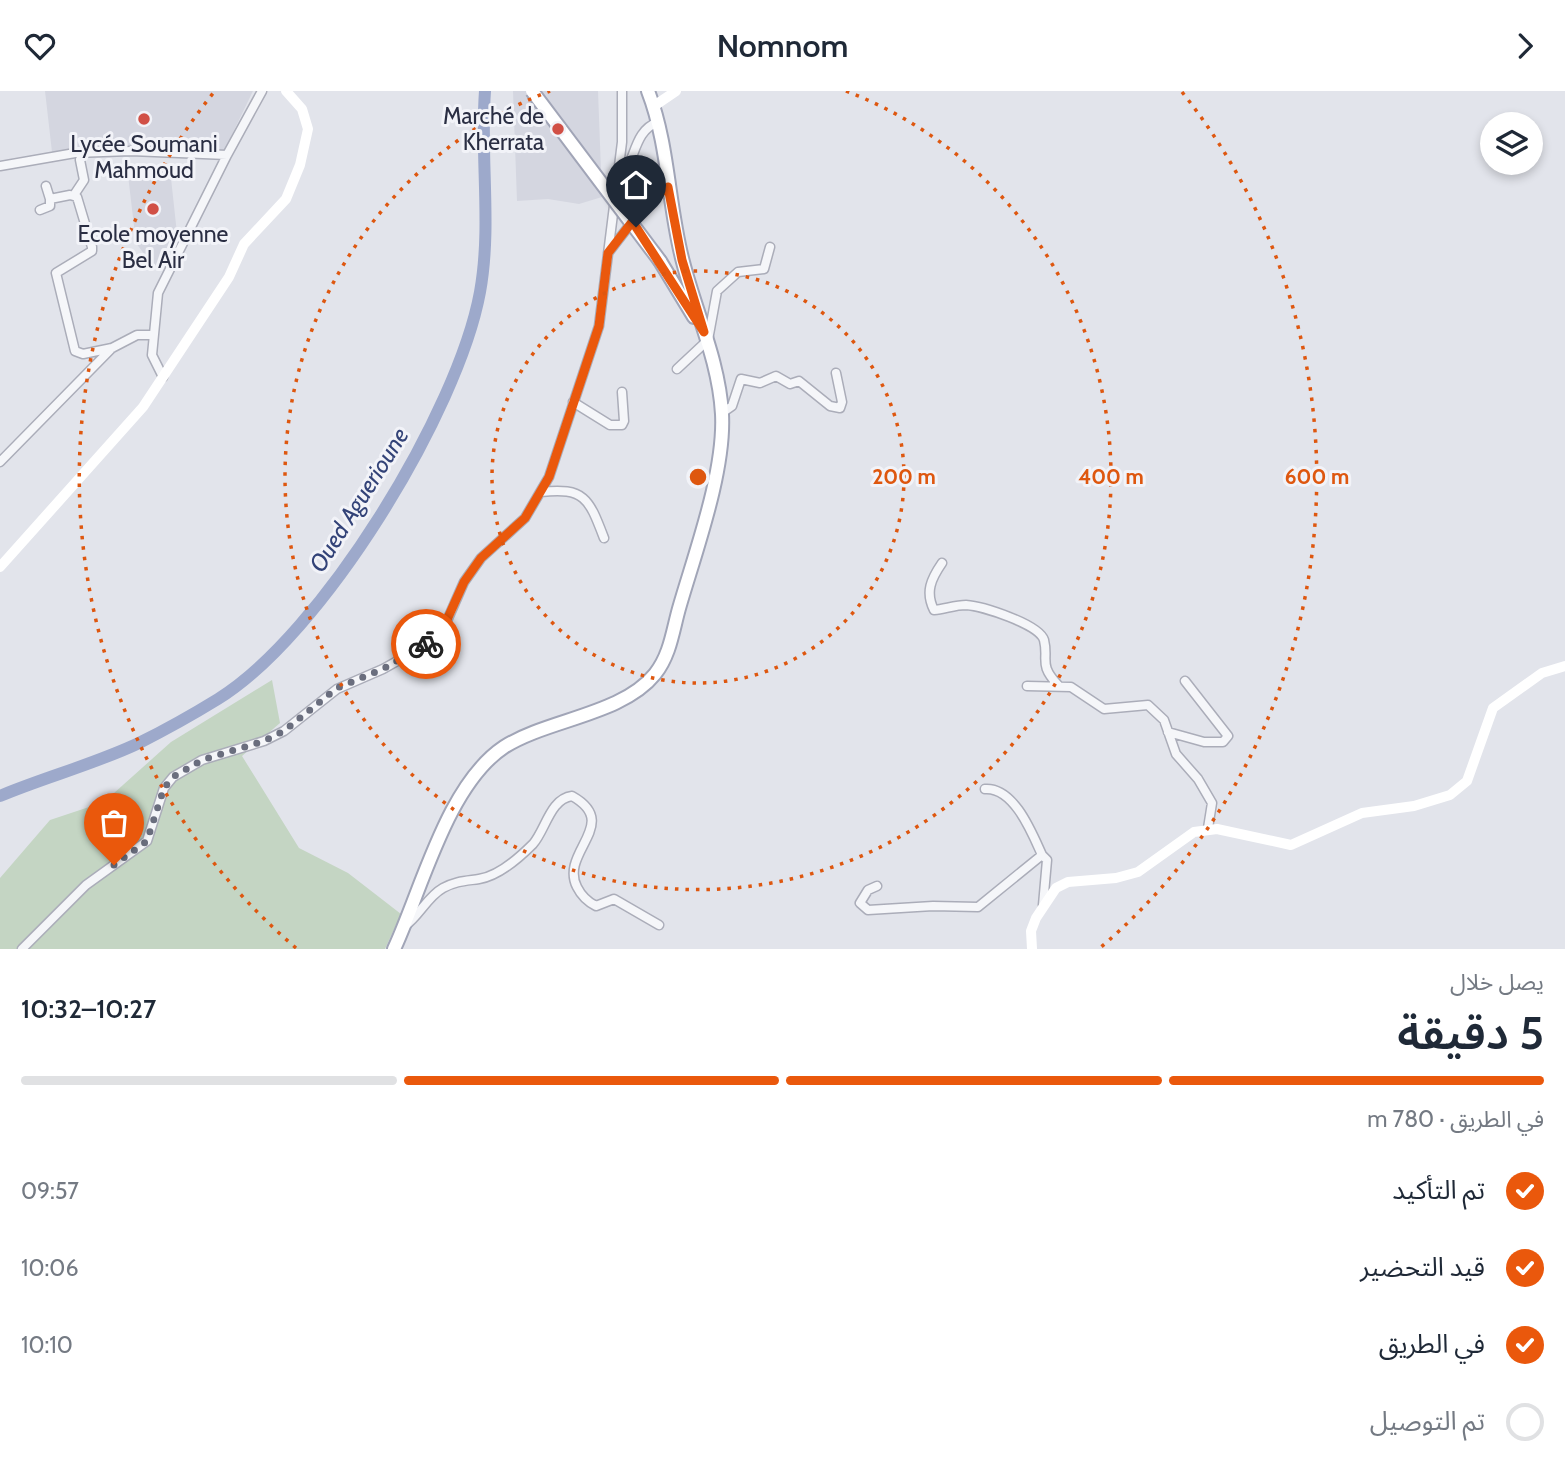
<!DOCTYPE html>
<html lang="ar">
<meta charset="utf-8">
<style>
:root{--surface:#fff;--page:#f2f2f3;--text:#1f2937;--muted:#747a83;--line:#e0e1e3;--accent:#ea580c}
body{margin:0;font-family:Cabin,"Noto Sans Arabic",sans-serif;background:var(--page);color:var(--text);direction:rtl;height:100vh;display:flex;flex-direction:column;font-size:26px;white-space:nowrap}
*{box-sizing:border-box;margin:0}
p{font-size:23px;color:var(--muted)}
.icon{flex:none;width:38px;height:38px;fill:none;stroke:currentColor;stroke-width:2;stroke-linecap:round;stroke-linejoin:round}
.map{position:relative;height:858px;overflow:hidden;direction:ltr}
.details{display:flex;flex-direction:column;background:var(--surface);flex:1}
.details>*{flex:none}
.fabs{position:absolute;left:1480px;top:21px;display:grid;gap:14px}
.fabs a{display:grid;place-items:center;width:63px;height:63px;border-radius:50%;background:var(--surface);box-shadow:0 4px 10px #0003;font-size:35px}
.pin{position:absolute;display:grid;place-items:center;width:60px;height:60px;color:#fff;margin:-72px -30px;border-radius:50% 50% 50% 0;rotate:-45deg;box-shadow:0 0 7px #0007}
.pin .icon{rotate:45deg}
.courier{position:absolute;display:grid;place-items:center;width:70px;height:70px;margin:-35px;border:5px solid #ea580c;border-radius:50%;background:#fff;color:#222;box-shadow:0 2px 9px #0007}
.summary em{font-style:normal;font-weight:600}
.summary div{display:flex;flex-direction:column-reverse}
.summary{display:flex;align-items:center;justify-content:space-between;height:119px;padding:0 21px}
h1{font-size:46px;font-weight:600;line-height:52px}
.bar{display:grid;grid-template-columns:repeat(4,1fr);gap:10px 7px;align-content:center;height:84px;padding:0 21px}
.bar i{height:9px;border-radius:5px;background:var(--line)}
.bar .on{background:var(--accent)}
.bar p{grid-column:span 4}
ol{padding:0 21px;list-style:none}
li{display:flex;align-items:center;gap:21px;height:77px}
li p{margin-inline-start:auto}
li .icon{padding:7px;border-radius:50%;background:var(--accent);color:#fff;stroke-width:4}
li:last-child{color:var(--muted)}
li i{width:38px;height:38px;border:4px solid var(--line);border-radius:50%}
header{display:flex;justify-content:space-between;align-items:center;height:91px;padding:0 21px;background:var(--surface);font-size:32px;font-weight:600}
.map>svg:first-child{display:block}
</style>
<header><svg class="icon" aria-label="forward" viewBox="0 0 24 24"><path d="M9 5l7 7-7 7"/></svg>Nomnom<svg class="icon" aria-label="heart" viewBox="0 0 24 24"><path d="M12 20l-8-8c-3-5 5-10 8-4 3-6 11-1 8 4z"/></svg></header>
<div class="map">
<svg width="1565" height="858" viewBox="0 0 1565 858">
<rect width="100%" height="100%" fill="#e2e4eb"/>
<path fill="#d4d6e0" d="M45,0H253L224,60L149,56L52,61Z
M513,0H598L602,106L579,113L548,108L517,110Z
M170,78L179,161L172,172L153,175L136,152L128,84Z"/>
<path fill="#c4d5c3" d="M272,589L280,632L242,665L299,757L348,782L401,823L385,858H0V787L50,729L104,711L171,651Z"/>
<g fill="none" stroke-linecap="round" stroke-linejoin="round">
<path stroke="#9da9cb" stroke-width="12" d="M0,705C45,686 95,673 139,652C165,639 192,624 218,608C322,544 458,321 480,201C492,135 480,66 485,0"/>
<defs>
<path id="street" d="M0,75L75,62L131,60L227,64L262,0
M617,90C637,74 631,41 658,31
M46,95L50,108L70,104L77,106L92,156V160L56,182L75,260L83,263L112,257
M74,104L84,89L80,69
M40,119L50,115V108
M608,162L646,113L668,96
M677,278L708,249L717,200L738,181L764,178L770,156
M163,286L152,264L158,202L227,64
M573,311L610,334H622L624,330L622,301
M722,322L732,315L741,288L760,292L776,285L790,293L799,290L830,315L840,317L842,311L836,282
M0,371L112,257L137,244H152
M541,401C585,396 589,408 604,447
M942,472C931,488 925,501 934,519C945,518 955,514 966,514C982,515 1039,533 1044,549C1049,569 1038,573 1058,594
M1027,595L1071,596L1104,618L1148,614L1164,629L1176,663L1198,688L1212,712L1208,737
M1168,641L1204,651H1223L1228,645L1185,590
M985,698C1014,696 1032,742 1042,764
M877,795L868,799L860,812L868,819L933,815L978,816L1042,764L1047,769L1043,814
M405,835C420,824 427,806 443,797C456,790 465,790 479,788C499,785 519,767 533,753C546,738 550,708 572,705C622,733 559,761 577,796C581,804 588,811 596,815L614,808L659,834
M22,858L86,794L147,750L164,697L173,686L202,669L264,650L284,640L337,598L383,578L424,555L446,532L464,491L481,467L525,427L549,386L599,235L622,51V0"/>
<path id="primary" d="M660,170L694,226
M394,858C422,798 447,694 504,656C548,628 622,624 655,583C671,563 673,537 680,514C696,459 725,380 722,323C719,270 696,222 683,171C668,115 669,54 648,0"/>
</defs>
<use href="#street" stroke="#abadb9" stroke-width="11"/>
<use href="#primary" stroke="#a1a5b7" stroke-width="16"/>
<use href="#street" stroke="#f5f6f9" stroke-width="8"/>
<path stroke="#fff" stroke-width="10" d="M654,15L676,0
M0,476L143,316L229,186L244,153L286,108L300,74L308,38L302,18L286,0
M1032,858L1031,840L1036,827L1056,797L1068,791L1116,787L1138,781L1194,741L1217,738L1291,754L1362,722L1414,715L1450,704L1467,690L1493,617L1542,582L1565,575"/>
<use href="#primary" stroke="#fff" stroke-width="12"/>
<defs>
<path id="primary-bridge" d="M532,0L660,170"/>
</defs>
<use href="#primary-bridge" stroke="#a1a5b7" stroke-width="16" stroke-linecap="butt"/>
<use href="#primary-bridge" stroke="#fff" stroke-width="12"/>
</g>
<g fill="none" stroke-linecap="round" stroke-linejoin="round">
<path stroke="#6a6e7e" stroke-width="7" stroke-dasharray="0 12.6" d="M114,774L147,750L164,697L173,686L202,669L264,650L284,640L337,597L383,578L426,553"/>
<path stroke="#ea580c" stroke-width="9" d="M426,553L446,531L464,491L481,467L525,427L549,386L599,235L608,162L646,113L668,96L682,169L704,241L636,136"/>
</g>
<g fill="none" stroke="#de570f" stroke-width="3.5" stroke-dasharray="3.5 7">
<circle cx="698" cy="386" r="206"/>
<path d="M846 0A413 413 0 1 1 550 0"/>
<path d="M296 857A619 619 0 0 1 214 1M1182 1A619 619 0 0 1 1100 857"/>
</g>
<g fill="#d15046" stroke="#f2f3f8" stroke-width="2.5">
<circle cx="144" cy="28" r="7"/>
<circle cx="558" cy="38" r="7"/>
<circle cx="153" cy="118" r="7"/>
</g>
<g text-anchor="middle" stroke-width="6" stroke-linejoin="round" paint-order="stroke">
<g font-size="23" fill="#2a2e43" stroke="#f2f3f8">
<text x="544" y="33" text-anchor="end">Marché de<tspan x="544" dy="26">Kherrata</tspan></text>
<text x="144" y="61">Lycée Soumani<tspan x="144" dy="26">Mahmoud</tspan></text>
<text x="153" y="151">Ecole moyenne<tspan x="153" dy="26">Bel Air</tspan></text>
</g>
<g font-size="24" font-style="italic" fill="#334378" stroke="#f2f3f8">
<text transform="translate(359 409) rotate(-58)" y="8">Oued Aguerioune</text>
</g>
</g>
<circle cx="698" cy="386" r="10" fill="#de570f" stroke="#f2f3f8" stroke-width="3.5"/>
<g font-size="21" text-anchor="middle" font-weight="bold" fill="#de570f" stroke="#f2f3f8" stroke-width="6" stroke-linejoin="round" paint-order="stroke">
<text x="904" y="393">200 m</text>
<text x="1111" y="393">400 m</text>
<text x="1317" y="393">600 m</text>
</g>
</svg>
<div class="fabs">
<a><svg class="icon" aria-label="layers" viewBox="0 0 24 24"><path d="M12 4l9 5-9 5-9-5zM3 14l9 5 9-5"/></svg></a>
</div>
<div class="pin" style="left:114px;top:774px;background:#ea580c"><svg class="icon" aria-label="bag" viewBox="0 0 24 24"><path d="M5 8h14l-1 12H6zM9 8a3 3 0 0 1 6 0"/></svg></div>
<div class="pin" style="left:636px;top:136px;background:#1f2937"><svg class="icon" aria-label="home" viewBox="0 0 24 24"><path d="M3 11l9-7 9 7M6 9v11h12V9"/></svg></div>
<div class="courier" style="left:426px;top:553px"><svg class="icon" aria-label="bike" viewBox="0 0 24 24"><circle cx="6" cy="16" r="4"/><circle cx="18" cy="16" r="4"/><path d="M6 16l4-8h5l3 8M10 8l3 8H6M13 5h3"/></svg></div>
</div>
<section class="details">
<div class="summary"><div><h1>5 دقيقة</h1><p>يصل خلال</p></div><em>10:27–10:32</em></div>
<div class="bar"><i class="on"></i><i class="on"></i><i class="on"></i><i></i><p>في الطريق · 780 m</p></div>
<ol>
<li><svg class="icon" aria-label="check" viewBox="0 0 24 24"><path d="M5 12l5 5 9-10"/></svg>تم التأكيد<p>09:57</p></li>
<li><svg class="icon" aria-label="check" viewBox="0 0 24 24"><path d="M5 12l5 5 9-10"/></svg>قيد التحضير<p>10:06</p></li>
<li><svg class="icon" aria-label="check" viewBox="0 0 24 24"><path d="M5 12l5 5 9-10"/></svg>في الطريق<p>10:10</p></li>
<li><i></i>تم التوصيل</li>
</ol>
</section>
